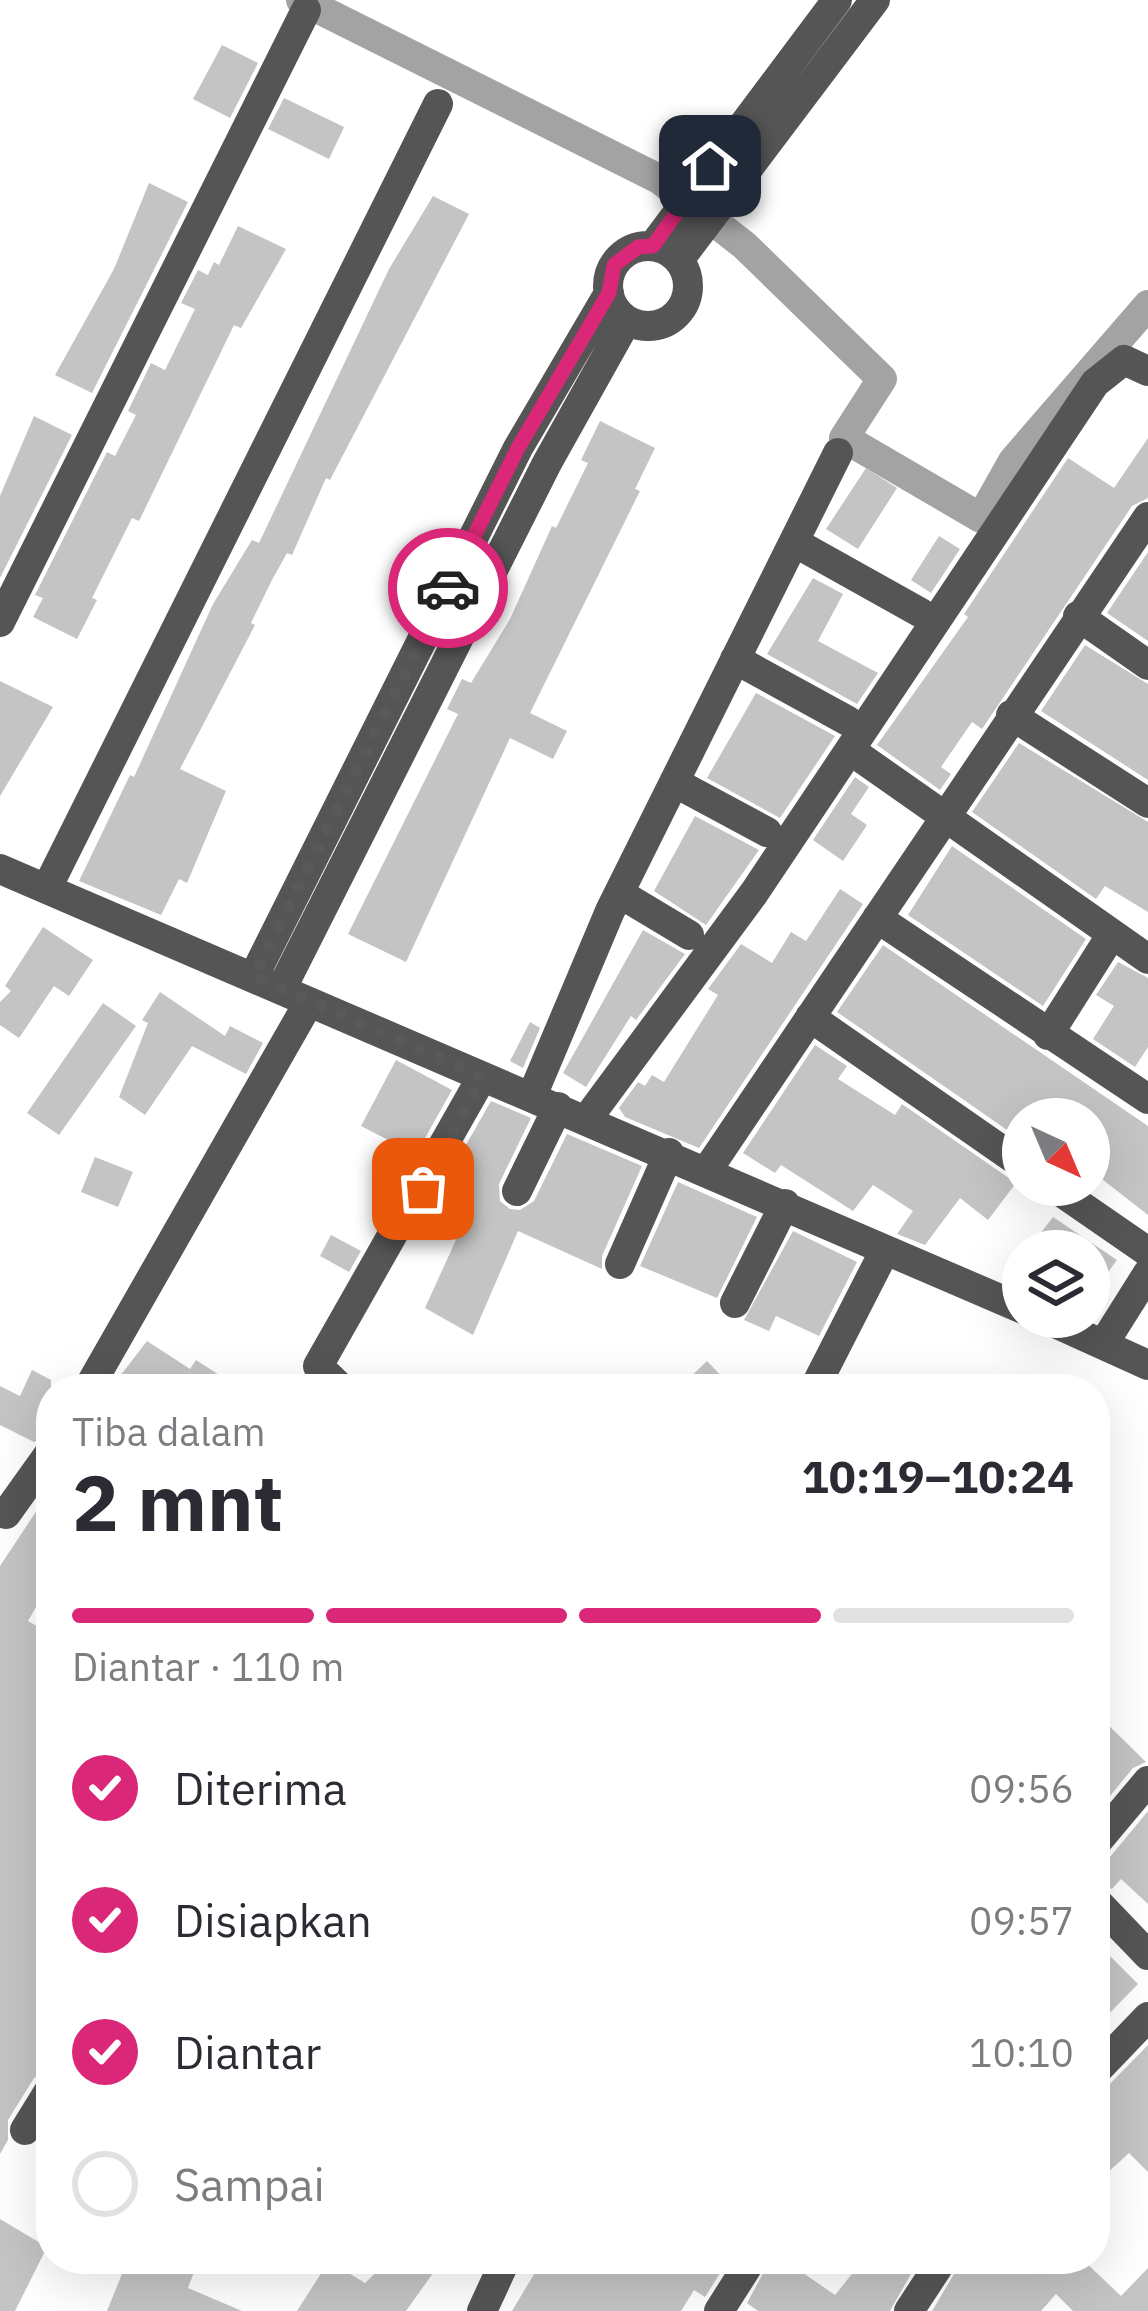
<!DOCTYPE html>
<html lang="id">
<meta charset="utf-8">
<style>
:root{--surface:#fff;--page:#f2f2f3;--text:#2b2b33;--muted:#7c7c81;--line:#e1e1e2;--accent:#db2777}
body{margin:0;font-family:"IBM Plex Sans",sans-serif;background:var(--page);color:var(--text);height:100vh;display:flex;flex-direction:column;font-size:45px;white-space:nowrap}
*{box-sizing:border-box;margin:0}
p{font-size:39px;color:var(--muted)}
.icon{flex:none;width:66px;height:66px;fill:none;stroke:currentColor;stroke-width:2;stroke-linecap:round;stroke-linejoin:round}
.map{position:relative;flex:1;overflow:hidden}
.drawer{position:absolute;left:36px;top:1374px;width:1074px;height:900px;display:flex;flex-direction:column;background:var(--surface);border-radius:48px;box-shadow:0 12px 48px #0002}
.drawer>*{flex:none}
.needle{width:78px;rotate:136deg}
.tools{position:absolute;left:1002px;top:1098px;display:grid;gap:24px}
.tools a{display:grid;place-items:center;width:108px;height:108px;border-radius:50%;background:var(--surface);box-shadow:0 12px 48px #0002;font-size:60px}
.pin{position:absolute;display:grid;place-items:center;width:102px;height:102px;color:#fff;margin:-51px;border-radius:24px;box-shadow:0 6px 18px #0006}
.courier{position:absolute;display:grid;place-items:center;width:120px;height:120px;margin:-60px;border:9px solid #db2777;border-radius:50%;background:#fff;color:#222;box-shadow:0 3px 15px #0007}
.headline em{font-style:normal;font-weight:700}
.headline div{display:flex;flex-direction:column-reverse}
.headline{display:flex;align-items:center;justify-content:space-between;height:204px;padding:0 36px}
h1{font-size:78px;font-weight:700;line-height:90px}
.bar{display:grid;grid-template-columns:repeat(4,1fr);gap:18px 12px;align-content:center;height:144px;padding:0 36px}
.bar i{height:15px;border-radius:9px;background:var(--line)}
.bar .on{background:var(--accent)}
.bar p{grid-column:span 4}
ol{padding:0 36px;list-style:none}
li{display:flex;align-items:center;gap:36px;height:132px}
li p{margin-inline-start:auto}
li .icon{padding:12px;border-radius:50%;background:var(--accent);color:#fff;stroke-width:4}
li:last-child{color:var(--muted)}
li i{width:66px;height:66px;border:6px solid var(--line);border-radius:50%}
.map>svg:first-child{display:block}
</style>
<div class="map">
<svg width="1148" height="2311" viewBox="0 0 1148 2311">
<rect width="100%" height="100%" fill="#fff"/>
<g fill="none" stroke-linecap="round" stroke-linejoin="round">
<path stroke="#a3a3a3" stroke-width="30" d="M301,0L659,179L744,245L882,379L844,438L981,518L1013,461L1148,305"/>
</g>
<path fill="#c4c4c4" d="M222,45L258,63L230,118L193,99Z
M284,98L344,127L329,159L268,129Z
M149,183L188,202L92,393L55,375L114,269Z
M433,196L469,214L330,480L326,478L292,555L287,553L272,580L251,623L255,625L180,769L226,791L187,883L179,879L161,915L79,881L130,775L134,777L213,604L252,540L259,543L389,269Z
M238,226L286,249L241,328L234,325L139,521L132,518L92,598L97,600L77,639L33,617L43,598L35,595L107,452L115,456L136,415L128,411L151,363L165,370L195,309L181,303L198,270L208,275L214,262L219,265Z
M34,416L72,435L0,578V496Z
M600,421L655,448L635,489L640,491L530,713L567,731L553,759L510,738L406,962L348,934L458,714L447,709L462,679L471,683L510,619L552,526L556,528L588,463L581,460Z
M1148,438V498L1132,506L982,729L972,722L941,767L951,774L940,790L877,745L968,617L964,614L1068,458L1114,488Z
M866,468L897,488L858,549L826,529Z
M939,536L960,549L931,593L911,580Z
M1148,552V641L1107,613Z
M813,578L843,594L818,641L878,673L857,704L767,654Z
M1085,645L1148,684V780L1041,711Z
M0,681L53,707L0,796Z
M756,693L835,736L780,818L707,778Z
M1019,743L1148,822V912L1105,886L1096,899L972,812Z
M855,777L869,787L851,814L867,825L843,861L813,840Z
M695,816L759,850L706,925L654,891Z
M952,846L1086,939L1043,1006L908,915Z
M840,889L863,904L699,1148L625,1117L619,1108L638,1082L645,1086L652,1075L664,1082L718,995L708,989L741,944L772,963L791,932L806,941Z
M43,927L93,960L69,996L54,986L19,1038L0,1025V1002L11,991L5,986Z
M643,930L685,954L636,1020L631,1016L586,1087L563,1073Z
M883,945L1148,1126V1215L1089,1169V1119H1023V1141L837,1012Z
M1118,962L1148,978V1047L1135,1067L1093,1039L1114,1006L1096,995Z
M160,992L225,1036L230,1026L263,1043L246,1074L192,1046L145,1115L119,1097L148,1023L142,1020Z
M103,1003L136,1026L59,1135L27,1113Z
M530,1022L540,1028L523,1068L510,1061Z
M815,1045L847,1066L838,1079L895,1115L902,1104L1016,1183L988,1220L960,1198L925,1245L897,1234L913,1211L873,1185L853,1211L781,1165L775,1173L743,1153Z
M396,1060L452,1090L402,1179L381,1168L394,1143L361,1126Z
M491,1101L531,1118L499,1184L500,1201L510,1209L520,1210L534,1201L567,1134L642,1166L602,1256V1269L518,1231L473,1335L425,1308L470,1209L438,1194Z
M95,1157L133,1172L118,1207L81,1192Z
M678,1182L757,1217L717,1298L640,1266Z
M1053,1217L1117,1260L1089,1298V1251H1027Z
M793,1231L857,1262L819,1336L776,1316L769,1331L744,1320Z
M331,1235L361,1251L349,1272L320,1256Z
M147,1341L190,1369L196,1360L241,1389H110Z
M707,1361L734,1389H678Z
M32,1370L51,1380V1432L34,1442L0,1425V1386L20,1396Z
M51,1489V1581L28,1621L51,1634V1777L42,1791L51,1797V2069L34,2078L8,2120V2140L0,2154V1566Z
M1095,1712L1146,1762L1133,1768L1095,1814Z
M1148,1811V1904L1121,1879L1112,1889L1095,1881V1863L1110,1857Z
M1110,1956L1138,1984L1095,2028V1971Z
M1148,2045V2172L1129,2153L1095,2184V2099Z
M0,2219L47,2247L15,2311H0Z
M128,2259H199L188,2288L242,2311H107Z
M390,2259H443L406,2311H297L329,2261L365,2283Z
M543,2259H729L705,2297L694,2290L681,2311H512Z
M771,2259H783L835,2295L864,2259H907L916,2265L890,2311H758L747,2303Z
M963,2259H1082L1121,2296L1148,2268V2311H1073L1056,2294L1041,2311H932Z"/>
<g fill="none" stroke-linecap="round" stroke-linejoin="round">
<path stroke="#555" stroke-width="30" d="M653,246L837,0
M608 286a40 40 0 1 1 80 0a40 40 0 1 1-80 0Z
M679,260L875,0
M794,542L921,613
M1078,616L1148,665
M0,622L306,10
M735,659L848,721
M1011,715L1148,803
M850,750L1148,959
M674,782L767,832
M0,869L1023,1309
M47,888L438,104
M619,893L689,935
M877,918L1148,1099
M254,976L518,448L609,293
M282,988L547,463L627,320
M810,1017L1023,1165
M1048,1035L1112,934
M532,1096L610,911L838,453
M587,1119L754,893L1095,383L1124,360L1148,371
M708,1169L1148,517
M1051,1185L1148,1252
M517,1191L558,1107
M620,1264L669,1153
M735,1303L785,1204
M1042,1317L1148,1365
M1104,1343L1148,1273
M88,1389L309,1002
M342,1389L318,1366L482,1077
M814,1389L885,1250
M0,1512L6,1514L51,1451
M1095,1844L1148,1781
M1095,1900L1148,1955
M1095,2072L1148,2017
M25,2130L51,2088
M482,2311L506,2259
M719,2311L752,2259
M909,2311L943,2259"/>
</g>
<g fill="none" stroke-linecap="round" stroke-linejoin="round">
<path stroke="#595959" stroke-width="12" stroke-dasharray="0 21.6" d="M423,1189L482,1077L254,976L448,588"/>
<path stroke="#db2777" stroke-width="15" d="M448,588L518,448L609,293L614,265L638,247L653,246L710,166"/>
</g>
</svg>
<div class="tools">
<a><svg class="needle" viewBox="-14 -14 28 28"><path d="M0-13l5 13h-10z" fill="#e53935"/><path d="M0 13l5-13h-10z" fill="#7c7c81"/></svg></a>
<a><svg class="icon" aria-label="layers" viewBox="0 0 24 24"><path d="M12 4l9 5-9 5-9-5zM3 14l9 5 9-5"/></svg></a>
</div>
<div class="pin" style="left:423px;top:1189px;background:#ea580c"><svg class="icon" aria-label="bag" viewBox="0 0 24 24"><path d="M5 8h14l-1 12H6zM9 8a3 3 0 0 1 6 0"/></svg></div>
<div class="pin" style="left:710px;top:166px;background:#1f2937"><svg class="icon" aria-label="home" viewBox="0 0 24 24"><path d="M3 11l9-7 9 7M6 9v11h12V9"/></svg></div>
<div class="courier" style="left:448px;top:588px"><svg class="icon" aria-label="car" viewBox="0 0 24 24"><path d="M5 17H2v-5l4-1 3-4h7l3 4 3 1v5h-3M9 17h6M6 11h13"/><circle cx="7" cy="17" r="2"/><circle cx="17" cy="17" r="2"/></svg></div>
<section class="drawer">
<div class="headline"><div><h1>2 mnt</h1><p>Tiba dalam</p></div><em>10:19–10:24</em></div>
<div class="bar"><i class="on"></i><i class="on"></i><i class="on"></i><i></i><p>Diantar · 110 m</p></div>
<ol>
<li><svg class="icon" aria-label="check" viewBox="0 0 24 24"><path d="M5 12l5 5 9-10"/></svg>Diterima<p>09:56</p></li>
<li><svg class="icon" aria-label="check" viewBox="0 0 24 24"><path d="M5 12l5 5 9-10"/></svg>Disiapkan<p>09:57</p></li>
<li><svg class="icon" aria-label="check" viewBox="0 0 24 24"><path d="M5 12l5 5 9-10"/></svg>Diantar<p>10:10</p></li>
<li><i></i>Sampai</li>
</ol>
</section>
</div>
